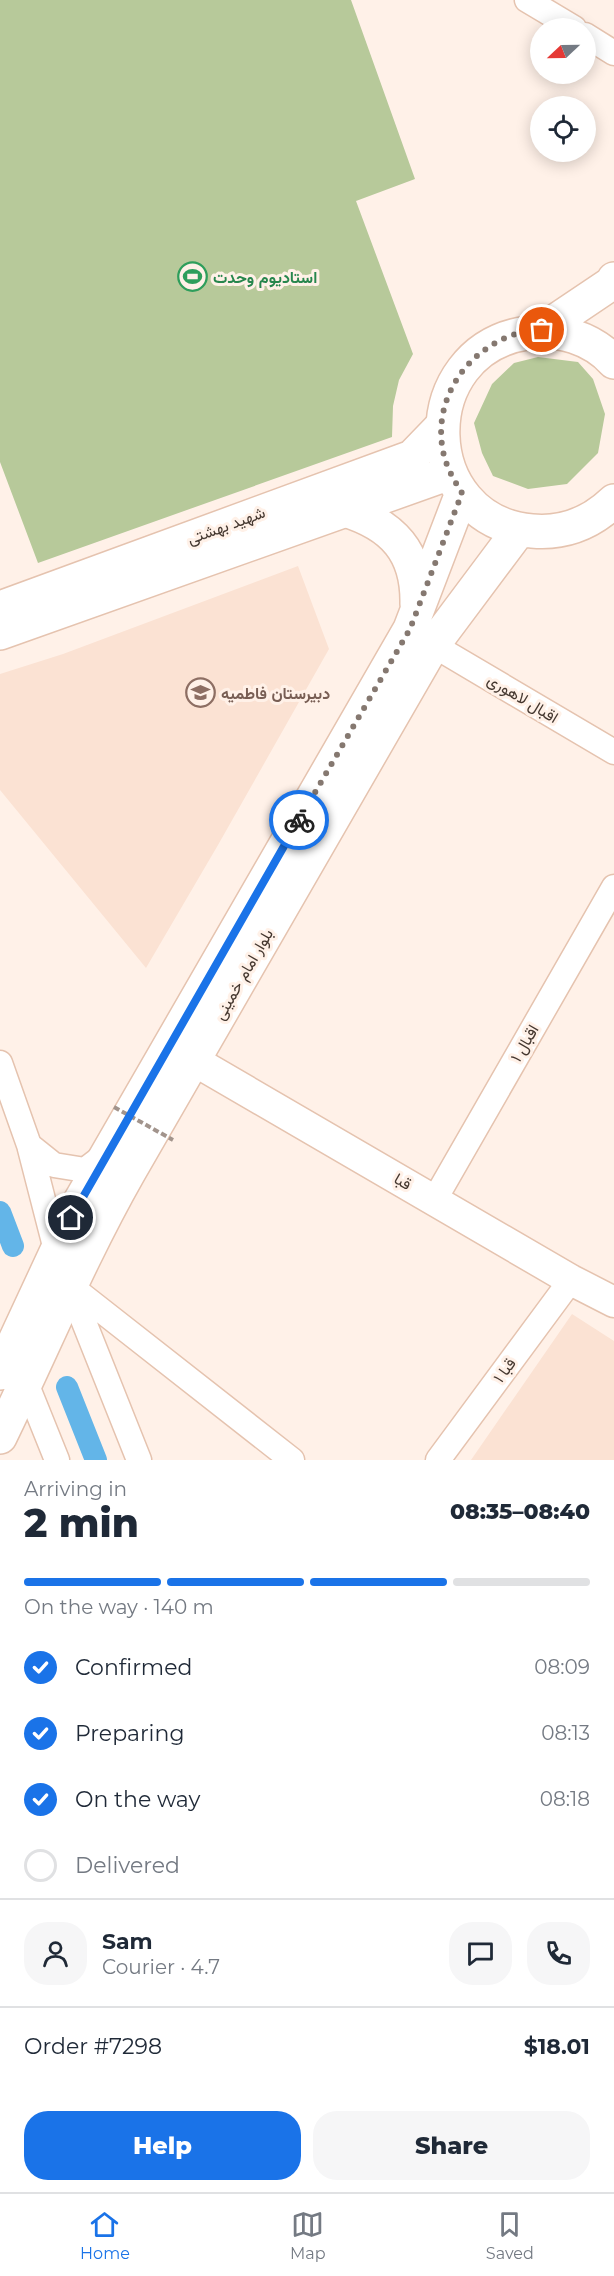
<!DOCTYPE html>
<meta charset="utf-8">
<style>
:root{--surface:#fff;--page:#f6f6f7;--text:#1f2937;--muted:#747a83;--line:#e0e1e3;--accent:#1a73e8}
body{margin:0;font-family:Montserrat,Vazirmatn,sans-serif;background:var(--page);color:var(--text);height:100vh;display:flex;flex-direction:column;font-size:22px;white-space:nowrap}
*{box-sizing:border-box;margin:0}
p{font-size:20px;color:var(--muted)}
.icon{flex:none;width:33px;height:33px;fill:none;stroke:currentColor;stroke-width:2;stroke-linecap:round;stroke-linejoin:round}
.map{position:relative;height:1460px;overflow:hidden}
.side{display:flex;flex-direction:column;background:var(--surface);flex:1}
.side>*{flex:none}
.needle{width:39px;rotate:248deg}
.tools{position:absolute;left:530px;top:18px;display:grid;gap:12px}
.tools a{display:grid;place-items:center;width:66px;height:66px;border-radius:50%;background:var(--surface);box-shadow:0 3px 15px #0003;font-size:30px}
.pin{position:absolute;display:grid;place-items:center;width:51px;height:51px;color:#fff;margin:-26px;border:3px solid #fff;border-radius:50%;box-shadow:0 2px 6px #0007}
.courier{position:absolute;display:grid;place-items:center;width:60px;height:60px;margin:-30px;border:4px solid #1a73e8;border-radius:50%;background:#fff;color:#222;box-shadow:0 2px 8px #0007}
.headline em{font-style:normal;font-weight:800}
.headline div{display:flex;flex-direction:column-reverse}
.headline{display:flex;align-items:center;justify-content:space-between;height:102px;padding:0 24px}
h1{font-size:39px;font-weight:800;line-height:45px}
.bar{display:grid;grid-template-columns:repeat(4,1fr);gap:9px 6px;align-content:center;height:72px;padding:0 24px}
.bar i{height:8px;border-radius:4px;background:var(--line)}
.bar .active{background:var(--accent)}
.bar p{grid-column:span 4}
.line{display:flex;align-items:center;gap:15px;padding:0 24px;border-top:2px solid var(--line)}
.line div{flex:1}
.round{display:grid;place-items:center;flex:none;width:63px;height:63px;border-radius:24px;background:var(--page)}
ol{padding:0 24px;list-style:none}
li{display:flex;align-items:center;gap:18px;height:66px}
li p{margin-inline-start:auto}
li .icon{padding:6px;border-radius:50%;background:var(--accent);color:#fff;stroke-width:4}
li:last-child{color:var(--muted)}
li i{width:33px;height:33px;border:3px solid var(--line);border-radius:50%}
.primary-button{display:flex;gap:12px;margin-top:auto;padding:12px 24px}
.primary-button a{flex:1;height:69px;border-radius:24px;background:var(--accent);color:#fff;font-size:24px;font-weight:800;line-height:69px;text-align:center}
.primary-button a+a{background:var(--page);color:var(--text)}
.tabs{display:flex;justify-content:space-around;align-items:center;height:84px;border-top:2px solid var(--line);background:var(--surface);font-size:16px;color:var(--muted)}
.tabs a{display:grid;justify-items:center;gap:3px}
.tabs .active{color:var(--accent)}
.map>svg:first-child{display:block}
</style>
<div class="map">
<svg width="614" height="1460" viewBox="0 0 614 1460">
<rect width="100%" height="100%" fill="#fff1e8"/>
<path fill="#fbe2d3" d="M298,566L329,649L218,845L146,968L0,790V674L63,654Z
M572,1314L614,1341V1460H471Z"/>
<path fill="#b7c99a" d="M0,0H351L415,179L356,201L413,354L399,380L393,406L392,437L38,563L0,462Z
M538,357L578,362L593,379L605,414L598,453L567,484L528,489L493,476L482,453L474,423L492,384L514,363Z"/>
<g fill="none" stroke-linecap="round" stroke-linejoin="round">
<path stroke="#63b5e8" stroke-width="22" d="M0,1212L13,1246
M67,1387L96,1460"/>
<defs>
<path id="minor" d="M527,0L574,28
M585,35L614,53
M433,645L614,752
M0,1063L29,1145L56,1250
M29,1145L54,1165L85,1170L106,1154
M435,1199L614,887
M69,1285L292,1460
M70,1287L139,1460
M26,1383L57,1460
M438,1460L571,1280"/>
<path id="tertiary" d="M193,1060L571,1280L614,1302"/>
<path id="secondary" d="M0,608L412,457L441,427
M0,633L450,473"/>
<path id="primary" d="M542,330L612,283L614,279
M614,362C592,338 559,328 527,333C412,350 416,521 532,531C564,534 591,523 614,501
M345,510C393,525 418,552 417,604
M0,1373L79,1203L410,629L462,493
M0,1437C43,1349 80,1258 129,1172L433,645L519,530"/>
</defs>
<use href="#minor" stroke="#e5c3af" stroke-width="27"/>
<use href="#tertiary" stroke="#e5c3af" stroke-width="33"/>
<use href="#secondary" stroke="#e5c3af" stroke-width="36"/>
<use href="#primary" stroke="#e5c3af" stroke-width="36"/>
<use href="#minor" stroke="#fff" stroke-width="24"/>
<use href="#tertiary" stroke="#fff" stroke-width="30"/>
<use href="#secondary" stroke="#fff" stroke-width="33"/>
<use href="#primary" stroke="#fff" stroke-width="33"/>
<path stroke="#a2948c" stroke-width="4" stroke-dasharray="6 3" stroke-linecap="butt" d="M114,1107L173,1140"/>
</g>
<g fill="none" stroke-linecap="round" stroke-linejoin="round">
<path stroke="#857870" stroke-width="6" stroke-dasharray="0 10.8" d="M299,820L410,629L462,493C454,480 446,467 443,451C433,401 464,354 510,336C520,332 532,332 542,330"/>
<path stroke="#1a73e8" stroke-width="8" d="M71,1218L299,820"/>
</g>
<defs>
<symbol id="stadium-ring" viewBox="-11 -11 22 22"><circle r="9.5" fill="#fff1e8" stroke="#2e9e5b" stroke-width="1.5"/><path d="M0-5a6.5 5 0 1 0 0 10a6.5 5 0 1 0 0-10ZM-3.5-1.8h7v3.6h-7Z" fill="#2e9e5b"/></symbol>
<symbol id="school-ring" viewBox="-11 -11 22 22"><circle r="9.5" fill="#fff1e8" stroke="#8d6e63" stroke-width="1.5"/><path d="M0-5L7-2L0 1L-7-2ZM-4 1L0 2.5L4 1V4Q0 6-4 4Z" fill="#8d6e63"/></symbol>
</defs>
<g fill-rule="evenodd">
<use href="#stadium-ring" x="176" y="260" width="33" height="33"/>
<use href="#school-ring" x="184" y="676" width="33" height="33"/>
</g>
<g text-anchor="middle" stroke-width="6" stroke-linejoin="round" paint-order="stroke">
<g font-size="16" font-weight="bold" fill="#27864d" stroke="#fff1e8" text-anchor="start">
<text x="213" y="283">استادیوم وحدت</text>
</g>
<g font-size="16" fill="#44372f" stroke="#fff1e8">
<text transform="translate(226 525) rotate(-20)" y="6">شهید بهشتی</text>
<text transform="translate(523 698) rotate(31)" y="6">اقبال لاهوری</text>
<text transform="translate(243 974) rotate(-60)" y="6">بلوار امام خمینی</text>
<text transform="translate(524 1043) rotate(-60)" y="6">اقبال ۱</text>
<text transform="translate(403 1181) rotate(30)" y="6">قبا</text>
<text transform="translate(504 1370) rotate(-54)" y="6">قبا ۱</text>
</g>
<g font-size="16" font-weight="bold" fill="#785e54" stroke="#fff1e8" text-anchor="start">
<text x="221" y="699">دبیرستان فاطمیه</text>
</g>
</g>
</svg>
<div class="tools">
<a><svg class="needle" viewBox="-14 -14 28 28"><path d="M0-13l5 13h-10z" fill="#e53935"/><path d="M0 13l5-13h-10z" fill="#747a83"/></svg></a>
<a><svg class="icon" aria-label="locate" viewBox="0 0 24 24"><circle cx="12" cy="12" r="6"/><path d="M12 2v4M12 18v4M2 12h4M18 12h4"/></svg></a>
</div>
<div class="pin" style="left:542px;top:330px;background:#ea580c"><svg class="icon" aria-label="bag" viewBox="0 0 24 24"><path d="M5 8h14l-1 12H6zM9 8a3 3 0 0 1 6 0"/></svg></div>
<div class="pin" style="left:71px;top:1218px;background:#1f2937"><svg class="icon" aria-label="home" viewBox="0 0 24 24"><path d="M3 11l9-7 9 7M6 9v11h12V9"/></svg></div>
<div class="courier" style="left:299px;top:820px"><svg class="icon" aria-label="bike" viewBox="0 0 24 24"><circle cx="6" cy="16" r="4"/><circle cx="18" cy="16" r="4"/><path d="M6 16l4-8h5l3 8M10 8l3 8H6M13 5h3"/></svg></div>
</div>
<section class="side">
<div class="headline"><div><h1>2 min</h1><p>Arriving in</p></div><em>08:35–08:40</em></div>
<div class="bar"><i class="active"></i><i class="active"></i><i class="active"></i><i></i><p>On the way · 140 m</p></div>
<ol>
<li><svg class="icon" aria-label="check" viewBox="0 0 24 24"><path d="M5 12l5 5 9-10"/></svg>Confirmed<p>08:09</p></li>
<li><svg class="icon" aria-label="check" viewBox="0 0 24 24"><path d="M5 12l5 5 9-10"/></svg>Preparing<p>08:13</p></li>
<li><svg class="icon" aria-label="check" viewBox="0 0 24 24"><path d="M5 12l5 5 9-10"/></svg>On the way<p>08:18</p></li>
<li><i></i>Delivered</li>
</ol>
<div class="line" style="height:108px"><a class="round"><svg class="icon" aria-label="person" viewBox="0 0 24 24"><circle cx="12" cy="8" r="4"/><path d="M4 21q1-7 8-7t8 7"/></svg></a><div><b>Sam</b><p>Courier · 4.7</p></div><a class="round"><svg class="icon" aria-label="chat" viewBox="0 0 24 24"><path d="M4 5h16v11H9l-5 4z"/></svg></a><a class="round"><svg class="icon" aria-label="phone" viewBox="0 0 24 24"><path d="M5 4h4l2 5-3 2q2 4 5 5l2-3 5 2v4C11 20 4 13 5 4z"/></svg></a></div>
<div class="line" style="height:78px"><div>Order #7298</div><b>$18.01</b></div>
<div class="primary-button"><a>Help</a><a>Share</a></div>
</section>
<nav class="tabs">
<a class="active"><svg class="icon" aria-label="home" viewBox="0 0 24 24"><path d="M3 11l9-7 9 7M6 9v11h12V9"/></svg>Home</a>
<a><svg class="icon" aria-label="map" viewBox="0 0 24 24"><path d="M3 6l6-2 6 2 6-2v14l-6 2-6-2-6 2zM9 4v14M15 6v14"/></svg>Map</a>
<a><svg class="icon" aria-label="saved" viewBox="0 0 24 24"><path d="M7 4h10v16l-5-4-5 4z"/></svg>Saved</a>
</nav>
